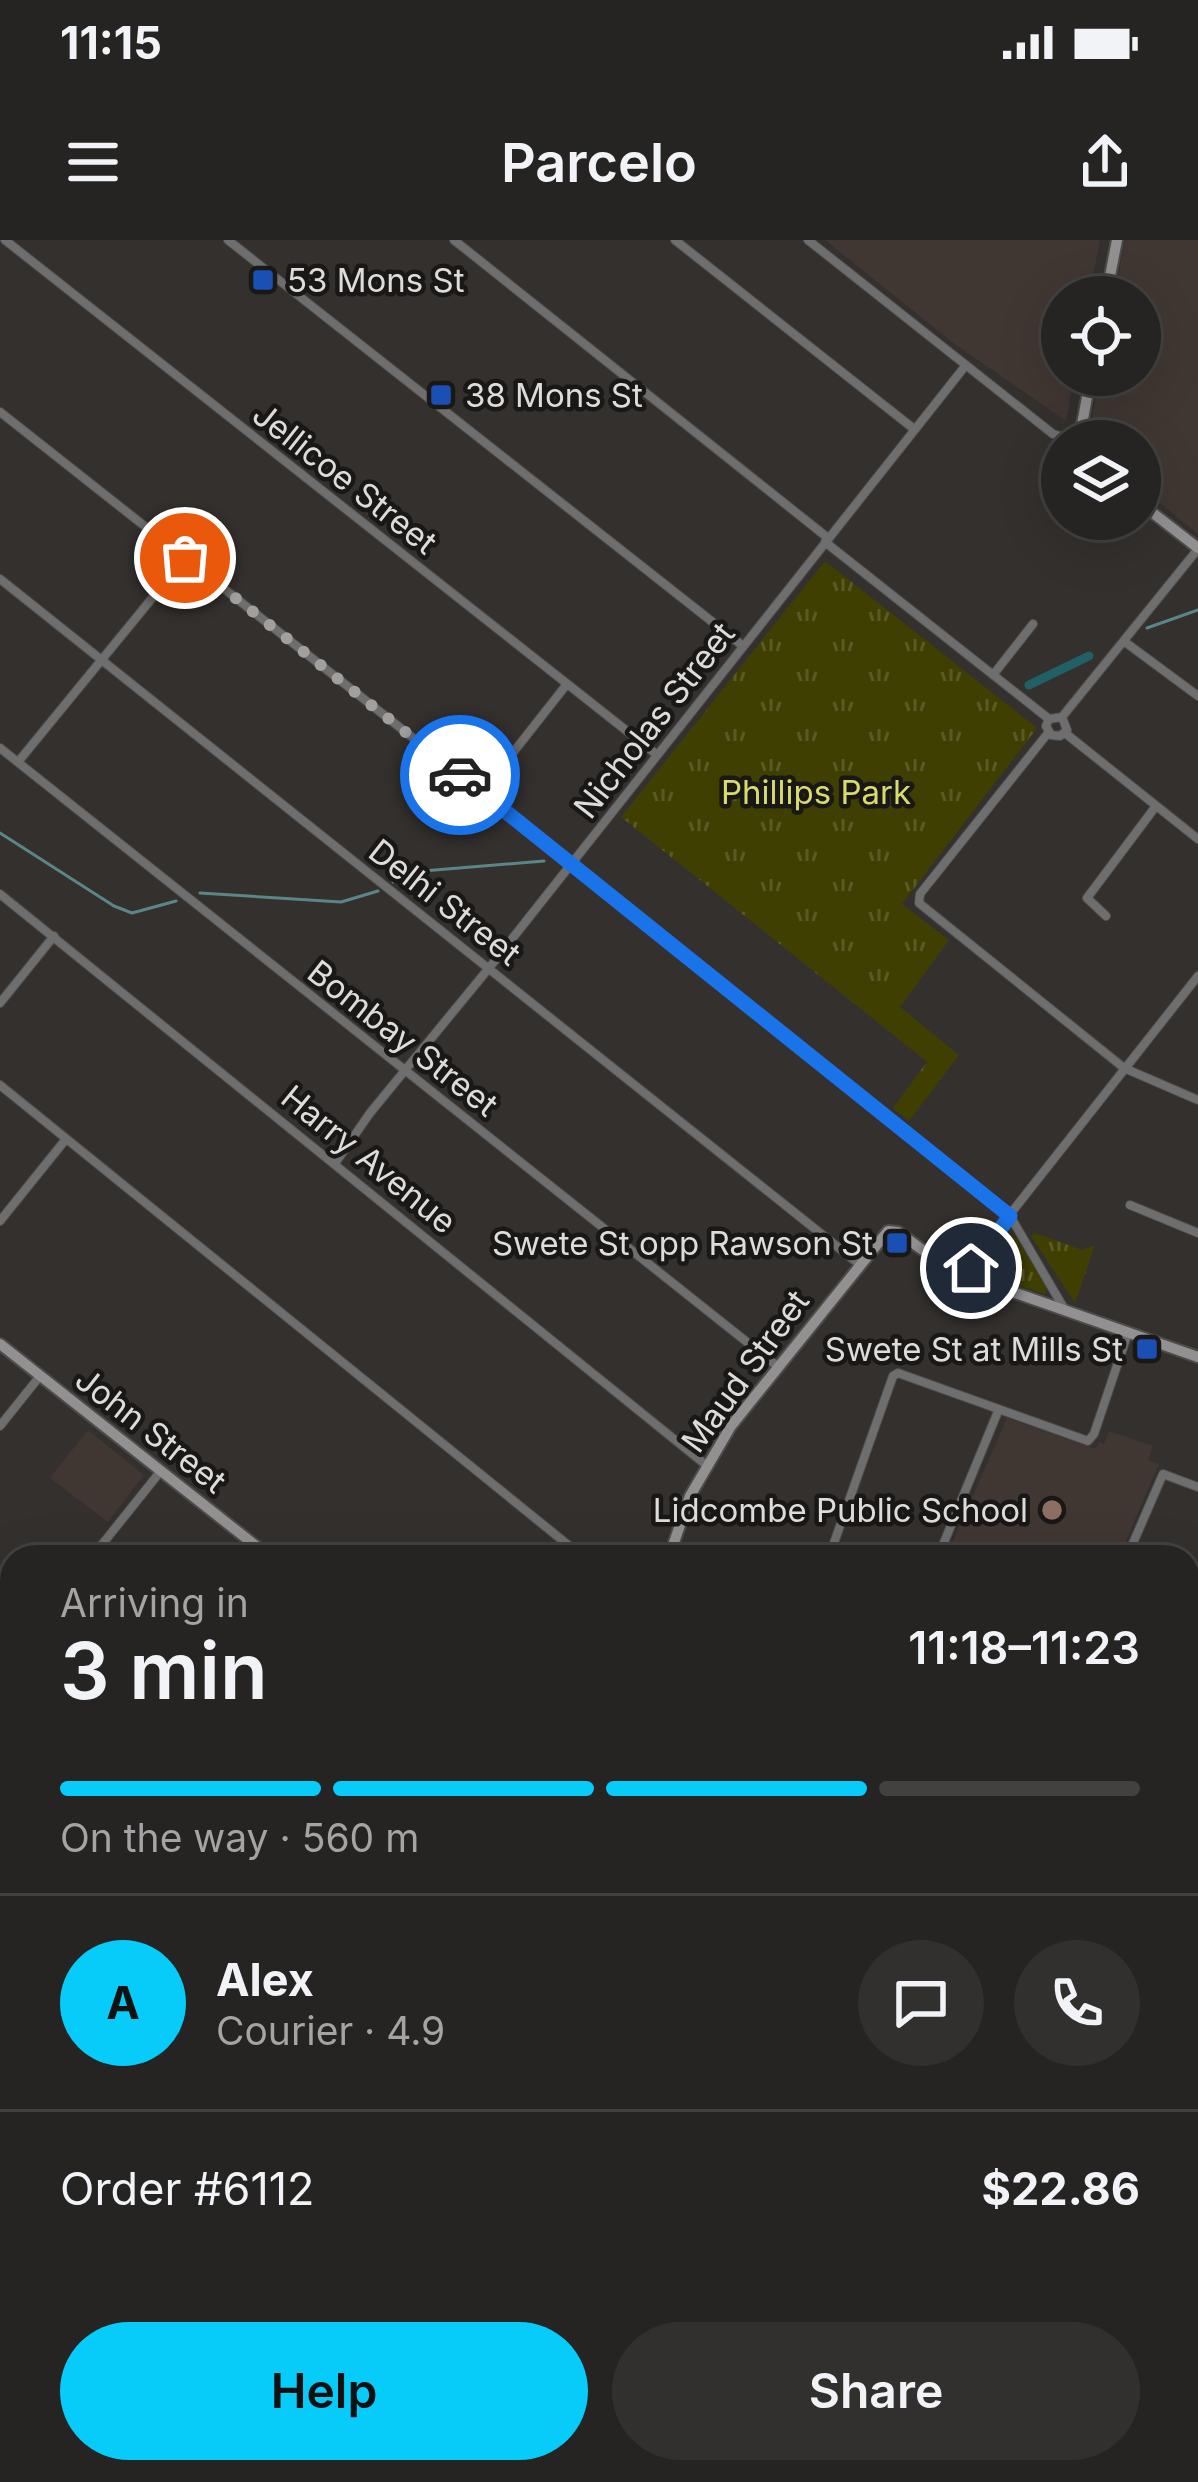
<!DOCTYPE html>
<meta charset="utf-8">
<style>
:root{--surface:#262422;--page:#32302f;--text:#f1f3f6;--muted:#a4a4a5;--line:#424140;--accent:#07cbf9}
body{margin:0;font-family:Inter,sans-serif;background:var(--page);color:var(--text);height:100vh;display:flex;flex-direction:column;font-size:45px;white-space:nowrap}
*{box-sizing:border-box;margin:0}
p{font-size:39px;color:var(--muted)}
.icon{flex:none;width:66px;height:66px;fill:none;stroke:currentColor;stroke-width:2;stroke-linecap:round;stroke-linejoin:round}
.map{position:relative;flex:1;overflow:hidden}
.sheet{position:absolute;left:0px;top:1305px;width:1200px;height:939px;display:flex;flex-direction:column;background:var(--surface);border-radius:36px 36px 0 0;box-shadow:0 12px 48px #0002,0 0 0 3px var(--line)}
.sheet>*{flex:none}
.tools{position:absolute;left:1041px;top:36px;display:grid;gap:24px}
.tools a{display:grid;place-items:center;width:120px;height:120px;border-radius:50%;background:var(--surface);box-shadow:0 12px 48px #0002,0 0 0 3px var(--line);font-size:60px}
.pin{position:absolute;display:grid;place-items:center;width:102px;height:102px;color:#fff;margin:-51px;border:6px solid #fff;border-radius:50%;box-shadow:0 3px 12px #0007}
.courier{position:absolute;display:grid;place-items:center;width:120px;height:120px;margin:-60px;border:9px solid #1a73e8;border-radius:50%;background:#fff;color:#222;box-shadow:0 3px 15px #0007}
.headline em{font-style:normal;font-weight:600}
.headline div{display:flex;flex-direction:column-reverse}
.headline{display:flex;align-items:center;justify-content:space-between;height:204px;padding:0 60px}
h1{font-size:78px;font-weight:600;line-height:90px}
.bar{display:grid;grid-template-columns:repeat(4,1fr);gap:18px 12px;align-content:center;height:144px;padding:0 60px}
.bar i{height:15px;border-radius:9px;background:var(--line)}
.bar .selected{background:var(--accent)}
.bar p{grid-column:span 4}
.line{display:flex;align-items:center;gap:30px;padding:0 60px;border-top:3px solid var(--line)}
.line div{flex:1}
.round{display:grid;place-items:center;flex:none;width:126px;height:126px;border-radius:63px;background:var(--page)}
.action{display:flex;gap:24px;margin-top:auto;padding:24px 60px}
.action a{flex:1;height:138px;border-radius:72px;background:var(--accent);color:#111;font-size:48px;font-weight:600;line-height:138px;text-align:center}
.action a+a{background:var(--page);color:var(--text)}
.status{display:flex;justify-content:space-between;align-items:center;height:84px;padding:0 60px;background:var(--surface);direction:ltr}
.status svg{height:33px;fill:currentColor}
header{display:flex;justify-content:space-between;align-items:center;height:156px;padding:0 60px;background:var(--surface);font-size:54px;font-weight:600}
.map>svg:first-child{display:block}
</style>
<div class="status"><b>11:15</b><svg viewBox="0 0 49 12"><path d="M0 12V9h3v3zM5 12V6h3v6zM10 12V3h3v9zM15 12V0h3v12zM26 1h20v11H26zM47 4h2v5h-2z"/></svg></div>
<header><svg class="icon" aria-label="menu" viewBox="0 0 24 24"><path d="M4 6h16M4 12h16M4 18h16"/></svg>Parcelo<svg class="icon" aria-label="share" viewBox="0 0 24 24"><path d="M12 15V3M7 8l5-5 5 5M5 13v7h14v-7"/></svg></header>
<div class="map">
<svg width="1198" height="2242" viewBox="0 0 1198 2242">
<defs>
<pattern id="park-tufts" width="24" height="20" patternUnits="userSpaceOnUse" patternTransform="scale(3)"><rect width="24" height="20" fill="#3e3f00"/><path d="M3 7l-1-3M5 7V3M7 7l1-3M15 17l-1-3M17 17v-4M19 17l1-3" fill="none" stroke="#595a25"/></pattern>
</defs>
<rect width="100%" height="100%" fill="#33302e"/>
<path fill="#403732" d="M825,0H1100L1089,57H1062V135H1074L1066,181L952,102Z
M1125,0H1198V294L1140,247V201H1088L1100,135H1140V57H1114Z
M1007,1178L1095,1209L1099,1202L1104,1204L1109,1191L1153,1206L1148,1220L1159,1224L1119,1317H946Z
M88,1190L144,1235L108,1282L50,1238Z
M1188,1726L1198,1731V1859L1188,1867Z"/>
<path fill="url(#park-tufts)" d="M825,321L1037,488L902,664L949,700L900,767L959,815L909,881L893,868L927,822L621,577Z
M1035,993L1082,1010L1095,1005L1075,1063L1031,996Z
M1010,995L1016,998L1047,1049L1045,1054L996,1039L987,1032V1021Z
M12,1963V2232H369L349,2242H0V1965Z"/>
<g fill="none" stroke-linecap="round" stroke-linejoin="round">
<path stroke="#5a8589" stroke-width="3" d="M1147,388L1198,370
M0,593L114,666L132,673L176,661
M393,642L411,632L544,621
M200,653L341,662L378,651
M0,1990L12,1989
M1192,2154H1198"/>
<path stroke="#216066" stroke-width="9" d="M1029,445L1089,416"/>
<defs>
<path id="street" d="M5,0L656,514
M228,0L743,406
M454,0L828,298
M675,0L914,189
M808,0L1053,194L1079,201
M0,172L564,617L1010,976L1065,1070
M825,302L1049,479
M0,339L859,1024
M1125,402L1198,456
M993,435L1033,384
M1062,477L1067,490L1060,496L1051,495L1046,486L1049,479L1062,477L1198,309
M1048,493L920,654L919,663L1124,828L1198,860
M1065,493L1198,599
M0,508L777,1126
M18,522L185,318
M482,552L567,444
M0,654L706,1225
M1106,676L1087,658L1156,566
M0,763L54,696
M0,845L583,1317
M336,922L370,873L489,728L966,125
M1130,965L1198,993
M0,981L66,899
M968,1036L974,1020L1198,736
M0,1186L40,1136
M92,1317L160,1232
M829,1317L893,1136L898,1133L1088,1201L1094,1194L1128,1093
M938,1317L999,1169
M1127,1317L1163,1234L1198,1247
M0,1434L12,1418
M1188,1666L1198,1643
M0,1850L12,1847
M750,2232L777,2242
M369,2242L397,2232"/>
<path id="secondary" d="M1106,57L1117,0
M1079,201L1091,135
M1140,263L1198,308
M0,1104L270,1317
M669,1317L690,1256L731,1186L888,991L898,992L950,1030L1198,1117
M0,1617L12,1626
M0,1627L12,1638
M0,1672L12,1658
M0,1684L12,1670
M1188,1713L1198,1717
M1188,1888L1198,1880
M613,2242L643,2232
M1119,2242L1123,2232"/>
<path id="highway" d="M0,1937L12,1935
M0,1953L12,1952
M1188,2015L1198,2014
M1188,2038H1198"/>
</defs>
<use href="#street" stroke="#4e4c4a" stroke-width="10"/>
<use href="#secondary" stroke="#4e4c4a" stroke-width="14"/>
<use href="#highway" stroke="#4e4c4a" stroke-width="16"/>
<use href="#street" stroke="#6f6e6e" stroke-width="8"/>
<use href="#secondary" stroke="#929091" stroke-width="10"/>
<use href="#highway" stroke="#c6c2c3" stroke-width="14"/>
<defs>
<path id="rail" d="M1188,1934L1198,1926
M1188,1956L1198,1949
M1188,2056L1198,2020
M1188,2104L1198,2054
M1188,2212L1195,2242
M449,2242L478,2232
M502,2242L532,2232"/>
</defs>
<use href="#rail" stroke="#b2b0af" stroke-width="8"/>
<use href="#rail" stroke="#191817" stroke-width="3" stroke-dasharray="9" stroke-linecap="butt"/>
</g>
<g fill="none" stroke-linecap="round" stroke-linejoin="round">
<path stroke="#a2a09e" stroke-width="12" stroke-dasharray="0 21.6" d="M185,318L460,535"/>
<path stroke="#1a73e8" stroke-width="15" d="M460,535L1010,976L971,1028"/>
</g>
<g fill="#1a4fb4" stroke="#191817" stroke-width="4.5">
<rect x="251" y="28" width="24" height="24" rx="6"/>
<rect x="429" y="143" width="24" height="24" rx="6"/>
<rect x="885" y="991" width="24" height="24" rx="6"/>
<rect x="1135" y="1097" width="24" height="24" rx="6"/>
</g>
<circle fill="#8d6e63" stroke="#191817" stroke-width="4.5" cx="1052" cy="1270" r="12"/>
<g text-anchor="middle" stroke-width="9" stroke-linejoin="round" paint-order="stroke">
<g font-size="33" fill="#dedcdb" stroke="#191817" text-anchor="end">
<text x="287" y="52" text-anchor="start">53 Mons St</text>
<text x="465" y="167" text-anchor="start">38 Mons St</text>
<text x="873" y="1015">Swete St opp Rawson St</text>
<text x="1123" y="1121">Swete St at Mills St</text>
<text x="1028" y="1282">Lidcombe Public School</text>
</g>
<g font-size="33" fill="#dedcdb" stroke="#191817">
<text transform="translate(345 238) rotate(38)" y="12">Jellicoe Street</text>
<text transform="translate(654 480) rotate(-52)" y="12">Nicholas Street</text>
<text transform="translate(445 662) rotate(38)" y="12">Delhi Street</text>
<text transform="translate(403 798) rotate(38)" y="12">Bombay Street</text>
<text transform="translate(369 919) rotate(39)" y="12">Harry Avenue</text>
<text transform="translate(745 1131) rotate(-54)" y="12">Maud Street</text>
<text transform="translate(151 1190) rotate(38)" y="12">John Street</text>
</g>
<g font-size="33" fill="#d9dc6b" stroke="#191817">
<text x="816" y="564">Phillips Park</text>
</g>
</g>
</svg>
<div class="tools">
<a><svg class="icon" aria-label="locate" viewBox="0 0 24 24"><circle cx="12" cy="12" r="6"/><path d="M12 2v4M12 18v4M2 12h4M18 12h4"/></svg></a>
<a><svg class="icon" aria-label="layers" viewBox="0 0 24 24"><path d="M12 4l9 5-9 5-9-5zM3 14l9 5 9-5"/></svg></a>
</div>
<div class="pin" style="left:185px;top:318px;background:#ea580c"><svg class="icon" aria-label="bag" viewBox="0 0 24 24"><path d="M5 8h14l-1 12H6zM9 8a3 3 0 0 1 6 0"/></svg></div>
<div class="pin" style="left:971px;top:1028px;background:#1f2937"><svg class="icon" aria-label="home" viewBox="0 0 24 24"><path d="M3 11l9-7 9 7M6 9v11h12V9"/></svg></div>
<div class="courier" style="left:460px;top:535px"><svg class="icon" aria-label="car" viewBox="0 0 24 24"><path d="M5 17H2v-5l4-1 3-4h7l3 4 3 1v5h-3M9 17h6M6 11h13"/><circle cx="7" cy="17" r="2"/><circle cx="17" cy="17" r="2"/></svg></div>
<section class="sheet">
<div class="headline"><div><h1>3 min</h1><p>Arriving in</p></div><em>11:18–11:23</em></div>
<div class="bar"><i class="selected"></i><i class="selected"></i><i class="selected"></i><i></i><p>On the way · 560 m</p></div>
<div class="line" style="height:216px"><b class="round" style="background:var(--accent);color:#111">A</b><div><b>Alex</b><p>Courier · 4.9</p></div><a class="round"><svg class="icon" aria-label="chat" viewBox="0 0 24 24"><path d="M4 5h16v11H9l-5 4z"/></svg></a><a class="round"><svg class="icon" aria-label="phone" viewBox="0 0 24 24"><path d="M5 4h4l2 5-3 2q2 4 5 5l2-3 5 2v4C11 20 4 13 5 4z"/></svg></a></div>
<div class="line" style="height:156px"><div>Order #6112</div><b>$22.86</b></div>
<div class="action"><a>Help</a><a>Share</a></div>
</section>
</div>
